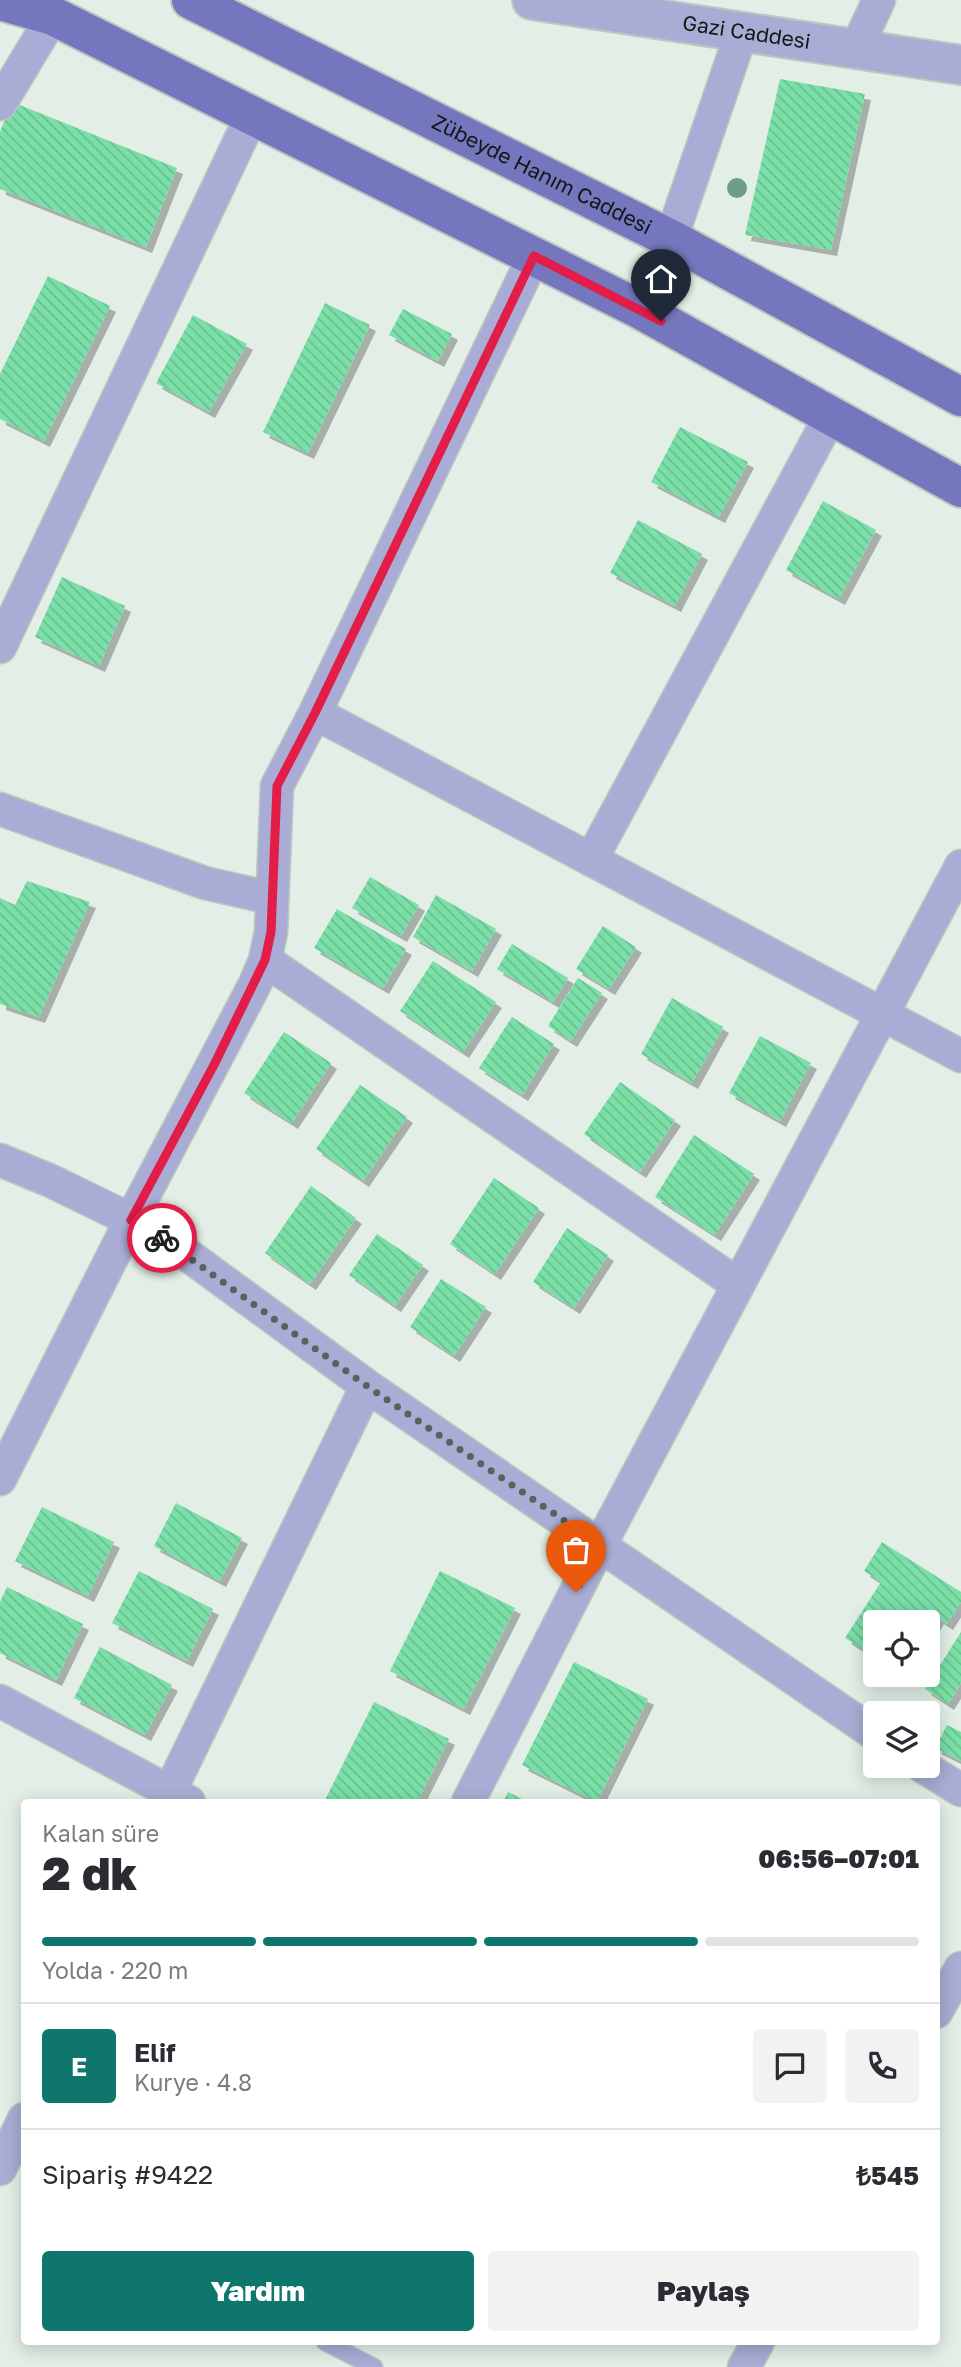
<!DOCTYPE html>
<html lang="tr">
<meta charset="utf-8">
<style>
:root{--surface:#fff;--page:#f2f2f3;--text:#2b2b33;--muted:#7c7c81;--line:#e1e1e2;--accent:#0f766e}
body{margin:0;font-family:"Golos Text",sans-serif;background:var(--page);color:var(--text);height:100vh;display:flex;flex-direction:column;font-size:26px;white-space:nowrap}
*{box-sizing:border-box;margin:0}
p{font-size:23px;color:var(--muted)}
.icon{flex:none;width:38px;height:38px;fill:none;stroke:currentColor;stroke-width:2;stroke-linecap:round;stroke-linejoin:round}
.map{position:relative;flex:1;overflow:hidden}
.sheet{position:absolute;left:21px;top:1799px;width:919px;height:546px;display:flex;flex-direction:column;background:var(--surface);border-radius:7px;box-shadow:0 4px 18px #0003}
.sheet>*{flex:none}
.controls{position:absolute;left:863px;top:1610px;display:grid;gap:14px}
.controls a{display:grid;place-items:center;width:77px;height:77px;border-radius:7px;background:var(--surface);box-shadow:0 4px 18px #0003;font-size:35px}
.pin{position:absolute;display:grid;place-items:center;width:60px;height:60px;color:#fff;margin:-72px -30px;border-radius:50% 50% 50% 0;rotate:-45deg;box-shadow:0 0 7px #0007}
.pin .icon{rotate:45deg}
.courier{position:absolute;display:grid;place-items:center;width:70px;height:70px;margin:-35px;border:5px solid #e11d48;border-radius:50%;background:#fff;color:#222;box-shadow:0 2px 9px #0007}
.overview em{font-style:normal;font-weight:800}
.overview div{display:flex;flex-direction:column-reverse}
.overview{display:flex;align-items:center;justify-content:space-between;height:119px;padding:0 21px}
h1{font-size:46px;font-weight:800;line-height:52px}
.bar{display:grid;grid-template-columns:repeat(4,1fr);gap:10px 7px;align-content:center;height:84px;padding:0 21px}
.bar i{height:9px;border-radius:5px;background:var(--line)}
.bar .current{background:var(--accent)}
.bar p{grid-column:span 4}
.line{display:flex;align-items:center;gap:18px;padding:0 21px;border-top:2px solid var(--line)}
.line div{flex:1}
.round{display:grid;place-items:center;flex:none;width:74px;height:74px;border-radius:7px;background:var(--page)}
.cta{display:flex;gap:14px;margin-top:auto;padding:14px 21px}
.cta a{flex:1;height:80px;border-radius:7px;background:var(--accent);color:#fff;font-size:28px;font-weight:800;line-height:80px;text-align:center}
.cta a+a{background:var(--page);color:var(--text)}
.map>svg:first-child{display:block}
</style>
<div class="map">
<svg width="961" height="2367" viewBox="0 0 961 2367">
<defs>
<pattern id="building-back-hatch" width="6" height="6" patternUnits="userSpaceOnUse" patternTransform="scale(1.75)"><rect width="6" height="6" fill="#7ae0a8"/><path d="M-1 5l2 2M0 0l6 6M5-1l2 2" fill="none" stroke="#69bf90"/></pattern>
<filter id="shadow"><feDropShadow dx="6" dy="6" stdDeviation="0" flood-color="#0004"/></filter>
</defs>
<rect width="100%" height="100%" fill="#e2eee6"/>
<path fill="url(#building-back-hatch)" filter="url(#shadow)" d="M780,79L865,94L831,250L745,235Z
M12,102L177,168L146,247L0,189V132Z
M48,276L110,306L44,441L0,419V374Z
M325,303L370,325L308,453L263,432Z
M403,309L452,334L438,361L389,335Z
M193,315L247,344L209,412L156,383Z
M680,427L748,462L719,517L651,482Z
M823,501L876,530L839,599L786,570Z
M638,520L702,554L675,606L610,573Z
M62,577L125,606L99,666L35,637Z
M370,877L419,905L401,936L352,908Z
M27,881L90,902L39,1017L0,1004V898L15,905Z
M436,895L496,929L472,971L413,937Z
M337,909L406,949L383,988L314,948Z
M603,926L636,947L609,989L576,969Z
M512,944L568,978L553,1002L497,969Z
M433,961L496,1002L463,1052L400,1011Z
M578,978L602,993L571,1041L548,1026Z
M672,998L723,1027L692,1083L641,1054Z
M512,1017L554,1044L522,1095L479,1068Z
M284,1032L331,1063L292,1123L244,1093Z
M760,1036L811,1063L780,1121L729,1093Z
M620,1082L675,1120L640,1172L584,1134Z
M360,1085L407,1117L363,1181L316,1149Z
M694,1135L754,1174L715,1235L655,1197Z
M494,1178L539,1208L495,1274L450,1244Z
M311,1186L356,1218L310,1284L265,1253Z
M567,1228L608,1255L574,1308L533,1282Z
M377,1234L423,1265L395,1306L349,1275Z
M441,1279L486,1307L454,1356L410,1327Z
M176,1503L242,1538L220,1581L154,1546Z
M42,1507L114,1542L88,1596L15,1561Z
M882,1542L961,1592V1602L947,1624L938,1618L928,1634V1622H875V1657L845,1638L881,1582L864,1571Z
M139,1571L213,1609L187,1661L112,1623Z
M440,1571L515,1608L464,1709L390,1671Z
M7,1587L83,1624L56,1680L0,1653V1602Z
M961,1632V1683L948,1704L925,1689Z
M100,1647L172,1685L145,1735L74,1698Z
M574,1662L648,1699L597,1802L522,1765Z
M374,1702L449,1739L417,1802H324Z
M947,1725L961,1732V1761L935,1748Z
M508,1792L528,1802H503Z"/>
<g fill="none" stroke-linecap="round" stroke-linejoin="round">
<defs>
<path id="service" d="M325,2342L374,2367"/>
<path id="minor" d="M856,49L879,0
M0,104L53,16
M671,239L742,31
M0,647L252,115
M315,713L961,1056
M0,809L205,883L271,898
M591,860L831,415
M265,960L737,1284
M0,1160L51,1181L131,1220L174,1245L367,1386L875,1734
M0,1479L131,1220L255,984L265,960L271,932L277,786L315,713L534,256
M0,1701L189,1802
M922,1766L961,1790
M169,1793L367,1386
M468,1802L600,1545L961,866
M936,2012L961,1968
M0,2169L24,2119
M744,2367L758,2342"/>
<g id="tertiary">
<path id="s1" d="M532,0L961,65"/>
</g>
<g id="primary">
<path id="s2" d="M191,0L671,239L961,397"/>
<path d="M0,1L53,16L637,308L961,488"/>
</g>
</defs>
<use href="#service" stroke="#bdc7c0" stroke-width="19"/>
<use href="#minor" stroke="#bdc7c0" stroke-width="35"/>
<use href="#tertiary" stroke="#bdc7c0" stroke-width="42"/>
<use href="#primary" stroke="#bdc7c0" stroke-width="42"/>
<use href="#service" stroke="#a9acd4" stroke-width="16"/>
<use href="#minor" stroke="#a9acd4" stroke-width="32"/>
<use href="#tertiary" stroke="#a9acd4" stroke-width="38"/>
<use href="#primary" stroke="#7477bd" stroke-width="38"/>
</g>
<circle fill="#6d9e87" cx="737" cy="188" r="10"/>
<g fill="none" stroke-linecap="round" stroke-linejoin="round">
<path stroke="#5b625e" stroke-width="7" stroke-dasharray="0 12.6" d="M162,1238L367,1386L600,1545L576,1592"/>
<path stroke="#e11d48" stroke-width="9" d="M162,1238L131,1220L215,1063L265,960L271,932L277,786L315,713L534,256L661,321"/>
</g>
<g text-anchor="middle" stroke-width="7" stroke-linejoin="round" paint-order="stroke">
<g font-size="21" fill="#131715" stroke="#effbf3">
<text dy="7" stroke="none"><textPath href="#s1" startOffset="217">Gazi Caddesi</textPath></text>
<text dy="7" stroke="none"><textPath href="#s2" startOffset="392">Zübeyde Hanım Caddesi</textPath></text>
</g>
</g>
</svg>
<div class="controls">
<a><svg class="icon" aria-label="locate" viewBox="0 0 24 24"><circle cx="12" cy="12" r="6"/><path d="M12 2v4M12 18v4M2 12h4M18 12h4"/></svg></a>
<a><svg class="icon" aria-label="layers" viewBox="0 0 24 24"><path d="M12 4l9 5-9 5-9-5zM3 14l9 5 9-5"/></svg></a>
</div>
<div class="pin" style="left:576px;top:1592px;background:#ea580c"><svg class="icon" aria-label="bag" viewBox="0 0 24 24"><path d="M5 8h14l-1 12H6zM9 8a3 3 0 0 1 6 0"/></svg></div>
<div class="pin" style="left:661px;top:321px;background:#1f2937"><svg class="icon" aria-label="home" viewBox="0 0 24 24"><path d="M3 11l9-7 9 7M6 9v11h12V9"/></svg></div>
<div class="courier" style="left:162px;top:1238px"><svg class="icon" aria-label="bike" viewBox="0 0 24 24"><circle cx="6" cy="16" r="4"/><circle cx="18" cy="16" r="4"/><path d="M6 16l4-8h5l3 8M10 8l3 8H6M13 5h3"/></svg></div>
<section class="sheet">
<div class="overview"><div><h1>2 dk</h1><p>Kalan süre</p></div><em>06:56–07:01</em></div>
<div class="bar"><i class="current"></i><i class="current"></i><i class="current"></i><i></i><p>Yolda · 220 m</p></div>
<div class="line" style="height:126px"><b class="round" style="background:var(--accent);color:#fff">E</b><div><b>Elif</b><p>Kurye · 4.8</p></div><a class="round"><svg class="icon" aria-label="chat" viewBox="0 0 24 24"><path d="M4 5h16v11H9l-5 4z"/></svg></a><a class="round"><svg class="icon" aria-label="phone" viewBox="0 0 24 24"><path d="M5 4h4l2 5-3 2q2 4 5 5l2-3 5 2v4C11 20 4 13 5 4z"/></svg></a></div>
<div class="line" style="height:91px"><div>Sipariş #9422</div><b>₺545</b></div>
<div class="cta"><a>Yardım</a><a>Paylaş</a></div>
</section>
</div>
